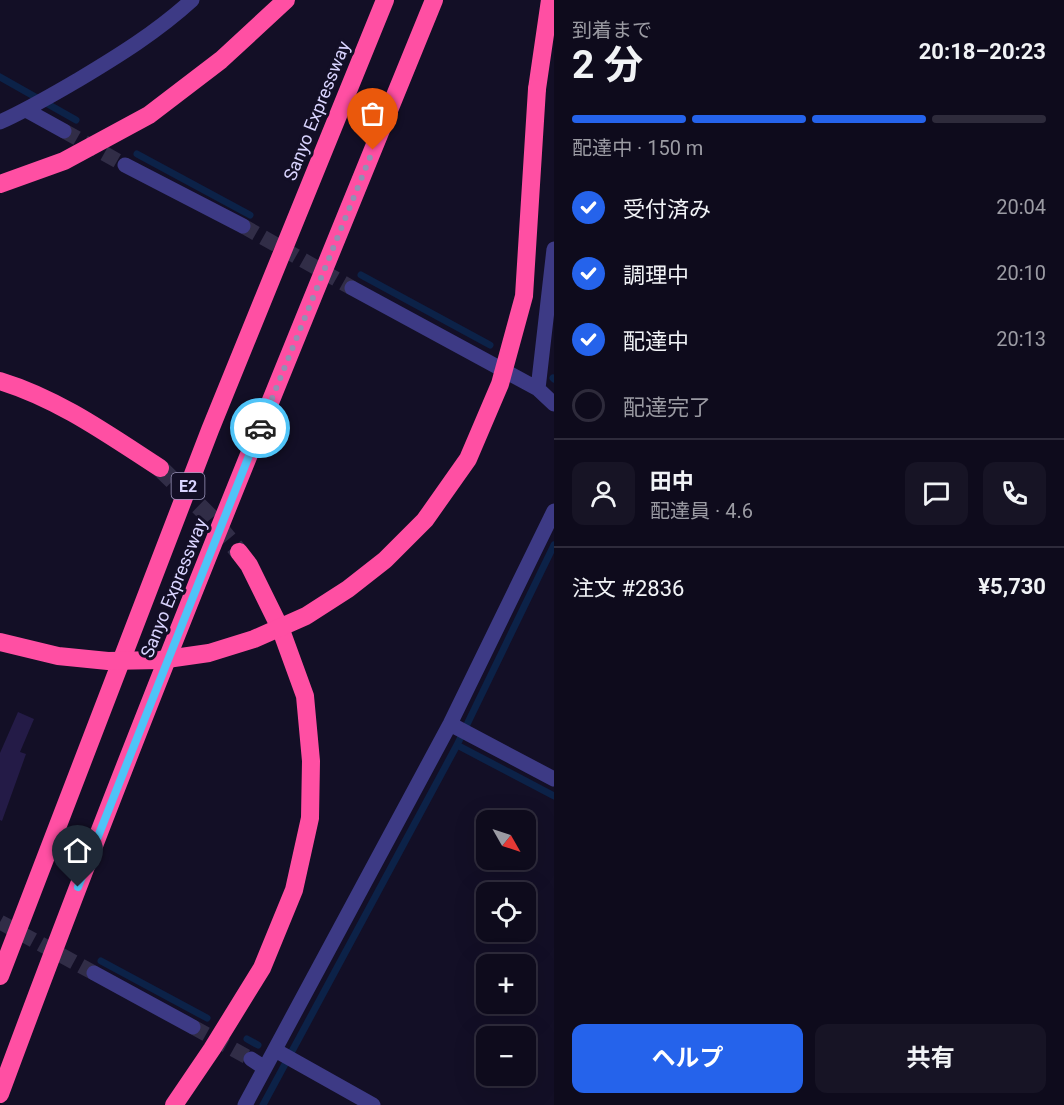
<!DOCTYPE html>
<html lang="ja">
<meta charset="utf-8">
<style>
:root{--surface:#0e0b1c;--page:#171425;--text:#f1f3f6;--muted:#9b9ba3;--line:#2e2b3b;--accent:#2563eb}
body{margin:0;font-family:Roboto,"Noto Sans JP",sans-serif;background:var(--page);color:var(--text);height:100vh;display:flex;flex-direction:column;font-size:22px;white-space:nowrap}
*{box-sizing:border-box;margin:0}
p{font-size:20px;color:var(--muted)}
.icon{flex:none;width:33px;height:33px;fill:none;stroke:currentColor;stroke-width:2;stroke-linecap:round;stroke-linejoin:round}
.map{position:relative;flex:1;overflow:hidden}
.drawer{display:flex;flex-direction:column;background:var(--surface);width:510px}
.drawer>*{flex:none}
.needle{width:39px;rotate:129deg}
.tools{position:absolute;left:476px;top:810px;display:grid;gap:12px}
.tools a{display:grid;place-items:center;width:60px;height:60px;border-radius:12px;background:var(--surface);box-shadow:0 6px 24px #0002,0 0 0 2px var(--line);font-size:30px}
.pin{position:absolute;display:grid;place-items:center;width:51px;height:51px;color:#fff;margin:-62px -26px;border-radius:50% 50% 50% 0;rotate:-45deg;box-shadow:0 0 6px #0007}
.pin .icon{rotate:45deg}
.courier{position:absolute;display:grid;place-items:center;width:60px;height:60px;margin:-30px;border:4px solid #4fc3f7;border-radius:50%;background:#fff;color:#222;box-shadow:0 2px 8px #0007}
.head em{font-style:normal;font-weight:700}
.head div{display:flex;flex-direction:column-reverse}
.head{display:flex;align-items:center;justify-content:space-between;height:102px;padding:0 18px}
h1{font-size:39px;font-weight:700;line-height:45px}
.bar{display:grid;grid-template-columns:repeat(4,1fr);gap:9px 6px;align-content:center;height:72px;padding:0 18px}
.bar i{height:8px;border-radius:4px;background:var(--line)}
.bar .active{background:var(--accent)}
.bar p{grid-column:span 4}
.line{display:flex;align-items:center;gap:15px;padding:0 18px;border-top:2px solid var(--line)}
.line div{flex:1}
.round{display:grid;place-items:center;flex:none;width:63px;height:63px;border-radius:12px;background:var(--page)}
ol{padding:0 18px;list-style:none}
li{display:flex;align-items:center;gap:18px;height:66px}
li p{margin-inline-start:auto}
li .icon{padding:6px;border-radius:50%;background:var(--accent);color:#fff;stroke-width:4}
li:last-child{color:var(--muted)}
li i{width:33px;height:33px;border:3px solid var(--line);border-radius:50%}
.cta{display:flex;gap:12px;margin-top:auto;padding:12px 18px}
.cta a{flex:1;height:69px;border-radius:12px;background:var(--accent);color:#fff;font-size:24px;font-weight:700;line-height:69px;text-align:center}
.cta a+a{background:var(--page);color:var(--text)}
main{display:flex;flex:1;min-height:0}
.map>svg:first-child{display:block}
</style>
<main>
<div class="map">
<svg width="554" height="1105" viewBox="0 0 554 1105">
<rect width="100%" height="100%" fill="#130f26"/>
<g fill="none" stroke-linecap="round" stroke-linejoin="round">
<path stroke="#0c2248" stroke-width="7" d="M0,77L76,120
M137,154L250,215
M361,275L490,345
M553,378L554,379
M457,745L554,796
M101,961L207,1018
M247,1039L258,1045
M263,1105L457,745L554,545"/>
</g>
<path fill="#241b47" d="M18,712L34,719L20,752L26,754L2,821L0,820V753Z"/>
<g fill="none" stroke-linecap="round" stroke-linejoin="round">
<path stroke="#312d47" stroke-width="15" stroke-dasharray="15 8" stroke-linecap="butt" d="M64,131L125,165
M243,226L352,288
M0,922L94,973
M193,1027L251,1059"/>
<path stroke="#312d47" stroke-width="18" stroke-dasharray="18 9" stroke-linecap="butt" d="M160,468L210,517L239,552"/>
<path stroke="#3d3a85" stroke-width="15" d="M26,110L64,131
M0,122C27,110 52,95 78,80C118,56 157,32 192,0
M125,165L243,226
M554,249L538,389L554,404
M352,288L538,389
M450,724L554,779
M94,973L193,1027
M275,1050L373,1105
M251,1059L265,1068
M245,1105L450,724L554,511"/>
<path stroke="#ff4fa3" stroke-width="18" d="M537,89L550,0
M0,184L64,161L149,115L221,60L286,0
M0,381C59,399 109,435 160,468
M0,976L210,430L385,0
M0,1094C136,726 286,363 434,0
M174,1105L212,1049L262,968L294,890L310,818L311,761L305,696L281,630L249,565L239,552"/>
<path stroke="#ff4fa3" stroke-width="18" d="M0,642L58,656L108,661L160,660L209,653L254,639L306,616L348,589L385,560L425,520L468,459L500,384L524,296L537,89"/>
</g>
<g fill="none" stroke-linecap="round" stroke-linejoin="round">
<path stroke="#948fb3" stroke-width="6" stroke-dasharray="0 10.8" d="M260,428L373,150"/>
<path stroke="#4fc3f7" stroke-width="8" d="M78,887L260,428"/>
</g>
<g text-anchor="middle" stroke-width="6" stroke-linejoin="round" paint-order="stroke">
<rect fill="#130f26" stroke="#9e99be" stroke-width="1.5" x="171.5" y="473" width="33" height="26" rx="4.5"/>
<g font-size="16" font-weight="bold" fill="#d9d4ff">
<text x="188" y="492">E2</text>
</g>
<g font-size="18" fill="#d9d4ff" stroke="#130f26">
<text transform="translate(317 111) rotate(-68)" y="6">Sanyo Expressway</text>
<text transform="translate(174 588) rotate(-68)" y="6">Sanyo Expressway</text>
</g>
</g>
</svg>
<div class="tools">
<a><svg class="needle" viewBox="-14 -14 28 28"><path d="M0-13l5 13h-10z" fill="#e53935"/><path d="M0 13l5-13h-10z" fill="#9b9ba3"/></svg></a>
<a><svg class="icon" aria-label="locate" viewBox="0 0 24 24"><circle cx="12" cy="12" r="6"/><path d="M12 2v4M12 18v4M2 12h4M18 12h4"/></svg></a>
<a>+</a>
<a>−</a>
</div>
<div class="pin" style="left:373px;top:150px;background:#ea580c"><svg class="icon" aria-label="bag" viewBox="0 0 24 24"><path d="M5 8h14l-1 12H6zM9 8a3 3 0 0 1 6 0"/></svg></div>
<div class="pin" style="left:78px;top:887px;background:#1f2937"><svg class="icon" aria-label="home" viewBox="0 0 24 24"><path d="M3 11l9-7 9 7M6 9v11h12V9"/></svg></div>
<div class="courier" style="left:260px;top:428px"><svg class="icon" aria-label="car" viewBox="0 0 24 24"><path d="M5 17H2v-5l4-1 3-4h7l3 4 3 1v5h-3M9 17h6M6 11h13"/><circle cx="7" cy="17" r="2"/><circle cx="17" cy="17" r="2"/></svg></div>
</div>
<section class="drawer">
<div class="head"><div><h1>2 分</h1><p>到着まで</p></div><em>20:18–20:23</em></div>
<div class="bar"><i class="active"></i><i class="active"></i><i class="active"></i><i></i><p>配達中 · 150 m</p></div>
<ol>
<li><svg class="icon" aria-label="check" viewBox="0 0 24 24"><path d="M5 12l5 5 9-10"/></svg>受付済み<p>20:04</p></li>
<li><svg class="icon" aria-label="check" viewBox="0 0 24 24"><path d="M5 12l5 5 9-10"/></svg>調理中<p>20:10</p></li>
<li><svg class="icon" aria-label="check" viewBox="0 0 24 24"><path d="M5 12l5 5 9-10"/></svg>配達中<p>20:13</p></li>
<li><i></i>配達完了</li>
</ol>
<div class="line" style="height:108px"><a class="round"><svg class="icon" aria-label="person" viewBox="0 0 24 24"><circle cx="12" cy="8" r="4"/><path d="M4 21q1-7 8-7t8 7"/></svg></a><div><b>田中</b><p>配達員 · 4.6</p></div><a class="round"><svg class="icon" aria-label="chat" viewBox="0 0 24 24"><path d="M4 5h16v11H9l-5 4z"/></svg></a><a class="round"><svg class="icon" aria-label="phone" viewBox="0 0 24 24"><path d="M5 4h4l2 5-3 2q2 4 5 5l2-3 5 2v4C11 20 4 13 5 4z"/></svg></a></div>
<div class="line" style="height:78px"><div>注文 #2836</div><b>¥5,730</b></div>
<div class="cta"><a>ヘルプ</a><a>共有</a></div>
</section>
</main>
